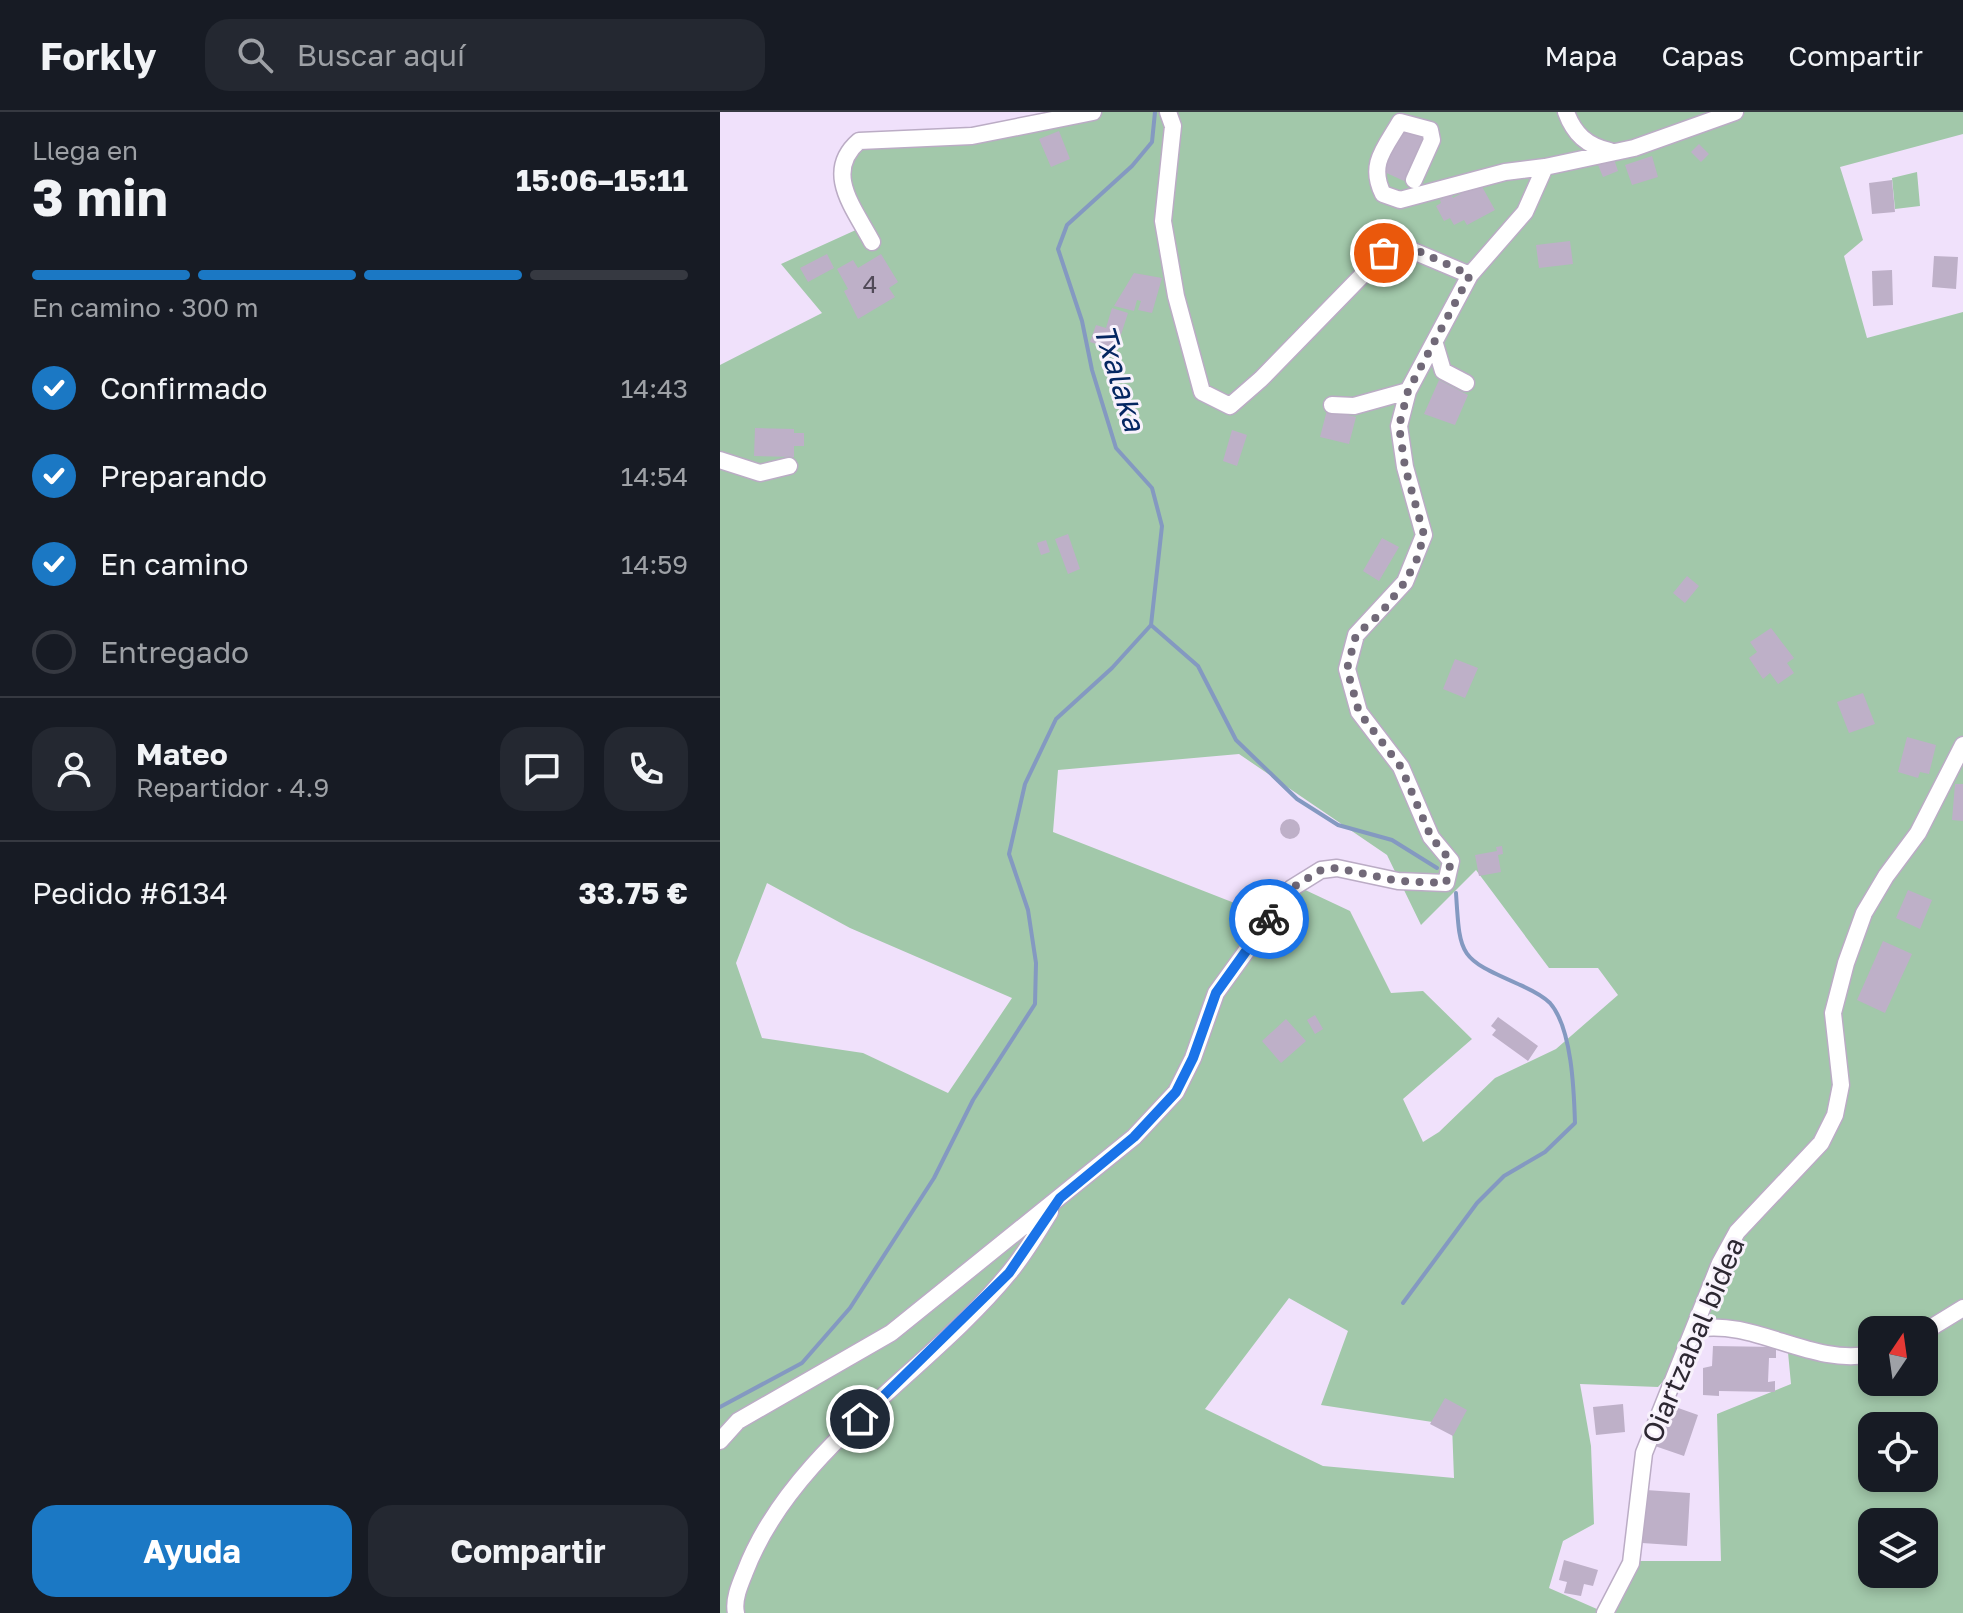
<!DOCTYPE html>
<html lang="es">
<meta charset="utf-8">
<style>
:root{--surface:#171b24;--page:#242831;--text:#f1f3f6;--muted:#9ea1a6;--line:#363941;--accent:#1b78c4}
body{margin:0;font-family:"Golos Text",sans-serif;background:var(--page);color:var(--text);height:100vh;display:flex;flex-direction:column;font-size:30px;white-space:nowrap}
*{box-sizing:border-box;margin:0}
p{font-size:26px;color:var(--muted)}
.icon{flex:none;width:44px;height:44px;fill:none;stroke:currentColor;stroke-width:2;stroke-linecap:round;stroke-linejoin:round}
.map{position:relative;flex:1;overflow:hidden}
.side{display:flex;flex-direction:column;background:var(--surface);width:720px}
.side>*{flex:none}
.needle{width:52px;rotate:13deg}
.tools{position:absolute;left:1138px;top:1204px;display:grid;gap:16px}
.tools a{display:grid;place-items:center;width:80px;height:80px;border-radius:16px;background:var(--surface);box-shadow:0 4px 12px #0003;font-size:40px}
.pin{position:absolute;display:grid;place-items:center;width:68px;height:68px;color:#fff;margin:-34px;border:4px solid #fff;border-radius:50%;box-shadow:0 2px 8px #0007}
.courier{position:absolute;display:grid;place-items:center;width:80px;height:80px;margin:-40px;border:6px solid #1a73e8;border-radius:50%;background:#fff;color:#222;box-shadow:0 2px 10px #0007}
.overview em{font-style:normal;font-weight:700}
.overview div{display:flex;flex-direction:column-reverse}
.overview{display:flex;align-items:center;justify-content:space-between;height:136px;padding:0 32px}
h1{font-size:52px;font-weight:700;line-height:60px}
.bar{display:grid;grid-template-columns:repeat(4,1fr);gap:12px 8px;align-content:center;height:96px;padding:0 32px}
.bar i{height:10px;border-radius:6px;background:var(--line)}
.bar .active{background:var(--accent)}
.bar p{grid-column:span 4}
.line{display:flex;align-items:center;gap:20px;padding:0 32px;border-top:2px solid var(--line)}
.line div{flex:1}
.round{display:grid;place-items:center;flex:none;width:84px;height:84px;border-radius:24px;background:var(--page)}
ol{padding:0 32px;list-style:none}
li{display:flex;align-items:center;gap:24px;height:88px}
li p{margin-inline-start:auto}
li .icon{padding:8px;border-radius:50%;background:var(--accent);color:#fff;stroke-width:4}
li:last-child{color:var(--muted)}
li i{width:44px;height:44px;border:4px solid var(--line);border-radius:50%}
.button{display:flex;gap:16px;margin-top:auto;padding:16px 32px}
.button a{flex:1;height:92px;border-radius:24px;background:var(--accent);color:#fff;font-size:32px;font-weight:700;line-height:92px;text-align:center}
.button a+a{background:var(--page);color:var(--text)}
header{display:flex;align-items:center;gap:48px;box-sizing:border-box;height:112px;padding:0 40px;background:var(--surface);border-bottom:2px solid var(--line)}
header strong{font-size:38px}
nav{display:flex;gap:44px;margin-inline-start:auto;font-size:28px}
.search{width:560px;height:72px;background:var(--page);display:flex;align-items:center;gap:20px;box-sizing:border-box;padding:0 28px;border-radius:24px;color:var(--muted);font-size:30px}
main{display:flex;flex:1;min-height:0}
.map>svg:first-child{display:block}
</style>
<header>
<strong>Forkly</strong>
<div class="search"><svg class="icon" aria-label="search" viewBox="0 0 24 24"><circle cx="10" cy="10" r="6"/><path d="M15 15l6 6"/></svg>Buscar aquí</div>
<nav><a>Mapa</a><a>Capas</a><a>Compartir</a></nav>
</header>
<main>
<section class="side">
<div class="overview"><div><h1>3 min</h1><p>Llega en</p></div><em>15:06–15:11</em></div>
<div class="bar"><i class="active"></i><i class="active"></i><i class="active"></i><i></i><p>En camino · 300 m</p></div>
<ol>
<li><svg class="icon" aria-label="check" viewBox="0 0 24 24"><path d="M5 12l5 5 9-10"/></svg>Confirmado<p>14:43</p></li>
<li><svg class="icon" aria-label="check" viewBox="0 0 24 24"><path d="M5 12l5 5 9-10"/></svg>Preparando<p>14:54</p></li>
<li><svg class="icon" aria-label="check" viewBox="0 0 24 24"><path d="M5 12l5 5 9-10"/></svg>En camino<p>14:59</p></li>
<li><i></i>Entregado</li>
</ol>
<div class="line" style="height:144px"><a class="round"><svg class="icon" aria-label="person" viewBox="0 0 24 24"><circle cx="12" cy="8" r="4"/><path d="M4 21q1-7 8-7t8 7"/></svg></a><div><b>Mateo</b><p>Repartidor · 4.9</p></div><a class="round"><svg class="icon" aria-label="chat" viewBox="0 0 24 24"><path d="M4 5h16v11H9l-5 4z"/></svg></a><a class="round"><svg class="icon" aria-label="phone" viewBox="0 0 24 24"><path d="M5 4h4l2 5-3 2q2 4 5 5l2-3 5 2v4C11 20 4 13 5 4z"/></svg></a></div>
<div class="line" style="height:104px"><div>Pedido #6134</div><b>33.75 €</b></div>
<div class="button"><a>Ayuda</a><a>Compartir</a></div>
</section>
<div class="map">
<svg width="1243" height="1501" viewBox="0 0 1243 1501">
<rect width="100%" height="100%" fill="#f0e1fb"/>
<path fill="#a2c8aa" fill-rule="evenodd" d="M349,0H1243V22L1120,55L1143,128L1124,144L1147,226L1243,200V1501H892L919,1449H1001L997,1302L1071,1272L1067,1230L993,1213L938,1275L860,1272L871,1334L874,1412L843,1429L829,1476L886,1501H0V253L102,201L61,152L149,112L125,63L130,48L142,37ZM519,642L667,743L701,813L756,758L829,856H878L898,883L836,937L775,966L719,1020L703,1030L683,987L752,927L703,879L671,881L630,799L581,776L540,801L333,720L338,658ZM47,771L130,816L292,886L228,981L143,941L42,926L16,851ZM569,1186L628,1219L601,1293L732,1313L734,1366L603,1354L485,1297ZM1152,1218H1204V1270H1152ZM1152,1314H1204V1366H1152ZM1152,1410H1204V1462H1152Z
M1197,60L1200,94L1175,97L1172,66Z"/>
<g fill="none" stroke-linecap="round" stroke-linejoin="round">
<path stroke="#8499c1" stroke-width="4" d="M431,513L478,554L516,628L577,687L618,713L672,728L717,756
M683,1191L757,1091L784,1064L825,1040L855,1011C854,979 852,916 830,891C821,882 809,877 798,872C739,846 740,845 736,781
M0,1295L82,1251L130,1196L214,1066L253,988L315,892L316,851L308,798L289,742L305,672L336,607L392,556L431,513L442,414L432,376L396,336L372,258L362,209L338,137L347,113L412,54L432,30L435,0"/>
</g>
<path fill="#beb0c8" d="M680,15L704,26L684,69L660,58Z
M339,19L350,47L331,55L319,27Z
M979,32L989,42L981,50L971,40Z
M932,44L938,65L912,73L905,53Z
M894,47L898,59L883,65L878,53Z
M1172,68L1175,100L1152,102L1149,71Z
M760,71L775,98L747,113L744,108L734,113L730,106L724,109L716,94L721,91L720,88L731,82L733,86Z
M850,129L853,152L819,156L816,133Z
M107,142L114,156L88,170L80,156Z
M161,142L178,170L169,176L175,185L138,207L124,179L128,177L117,157L133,148L138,156Z
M1214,144L1238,145L1236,177L1212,175Z
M1172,158L1173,193L1153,194L1152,159Z
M414,161L442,166L432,201L418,198L421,189L417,188L414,199L394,194Z
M392,196L408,201L396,238L370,230L376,213L386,216Z
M719,268L748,283L735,313L704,302Z
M607,298L636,305L629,332L600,325Z
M35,316L74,317V321H84V334H74V345L34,344Z
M512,318L527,323L517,354L503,349Z
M348,422L360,457L348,462L335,427Z
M662,426L679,435L659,469L643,459Z
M326,428L330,440L321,443L317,431Z
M967,464L979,474L965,491L953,481Z
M1051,516L1074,546L1067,551L1074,561L1058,572L1050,561L1043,567L1029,546L1037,540L1030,530Z
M735,547L758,556L745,586L723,577Z
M1143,581L1155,612L1129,621L1117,590Z
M1187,625L1216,633L1209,662L1200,660L1198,666L1178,660Z
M1235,672H1243V709L1232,708Z
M560 717a10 10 0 1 1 20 0a10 10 0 1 1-20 0Z
M782,734L783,742L778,743L781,760L759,764L755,743L777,739L776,735Z
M1188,778L1212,788L1200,817L1176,806Z
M1163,829L1192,842L1165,901L1137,888Z
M595,903L603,917L595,922L587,908Z
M778,905L818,934L808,949L772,923L776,918L771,914Z
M566,907L586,929L561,951L542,929Z
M993,1234L1056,1235V1246H1049L1048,1270L1055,1269V1280L999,1279V1284L983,1283V1256L992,1254Z
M725,1286L747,1298L733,1324L710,1312Z
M903,1292L905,1320L876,1323L873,1295Z
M947,1292L978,1303L964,1344L932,1333Z
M926,1378L970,1381L967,1434L922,1431Z
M844,1448L878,1458L873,1474L864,1472L861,1484L844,1481L847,1470L839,1468Z"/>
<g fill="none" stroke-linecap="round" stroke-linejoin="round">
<defs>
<path id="minor" d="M448,0L453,14L443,109L456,184L482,280L510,294L541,267L664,141L679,133L750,163
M846,0C854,22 867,34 890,39
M694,68L712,28L710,18L680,10C665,36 648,52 663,82L680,88L785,60L825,55
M152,130C134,96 103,60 139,29L252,24L373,0
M715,232L723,259L746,271
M612,293L634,294L688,279
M0,348L40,361L69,354
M976,1217C1034,1206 1092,1255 1152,1242
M1204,1220L1243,1196
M0,1329L18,1309L171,1221L414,1025L456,980L473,946L496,881L572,776L601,758L617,756L678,769L726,771L731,749L711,725L681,655L639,600L627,557L636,523L685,470L704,423L685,355L679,314L688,279L750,163L805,100L825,55L914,36L1015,0
M16,1501C13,1488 20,1472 25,1460C71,1338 209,1259 289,1161C305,1142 317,1121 330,1100
M885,1501L911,1451L924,1341L1000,1151L1017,1120L1101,1031L1115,1003L1121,973L1113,901L1126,851L1144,801L1166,764L1198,721L1243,633"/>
</defs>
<use href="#minor" stroke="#bbacc5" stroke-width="19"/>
<use href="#minor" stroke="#fff" stroke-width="16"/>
</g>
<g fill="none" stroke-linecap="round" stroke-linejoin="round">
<path stroke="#716978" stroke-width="8" stroke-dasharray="0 14.4" d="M549,807L572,776L601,758L617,756L678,769L726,771L731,749L711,725L681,655L639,600L627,557L636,523L661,501L685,470L697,447L704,423L685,355L679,314L688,279L750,163L690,135L679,133L664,141"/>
<path stroke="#1a73e8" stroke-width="10" d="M140,1307L289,1161L340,1086L414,1025L456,980L473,946L496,881L549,807"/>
</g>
<g text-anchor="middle" stroke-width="6" stroke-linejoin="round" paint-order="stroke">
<g font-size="24" fill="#514a58">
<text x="150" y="181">4</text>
</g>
<g font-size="28" fill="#2d2832" stroke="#f8f2fc">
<text transform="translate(973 1228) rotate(-67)" y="10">Oiartzabal bidea</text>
</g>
<g font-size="30" font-style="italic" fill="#042661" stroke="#f8f2fc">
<text transform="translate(399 266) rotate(73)" y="10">Txalaka</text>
</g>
</g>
</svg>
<div class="tools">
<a><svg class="needle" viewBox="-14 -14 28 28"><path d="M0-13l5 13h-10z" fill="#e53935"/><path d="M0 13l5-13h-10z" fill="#9ea1a6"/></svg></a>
<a><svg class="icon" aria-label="locate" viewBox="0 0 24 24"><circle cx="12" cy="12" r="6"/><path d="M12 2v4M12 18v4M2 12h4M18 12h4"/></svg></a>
<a><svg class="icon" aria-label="layers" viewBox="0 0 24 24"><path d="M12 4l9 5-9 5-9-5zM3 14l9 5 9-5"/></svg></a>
</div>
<div class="pin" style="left:664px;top:141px;background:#ea580c"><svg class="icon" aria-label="bag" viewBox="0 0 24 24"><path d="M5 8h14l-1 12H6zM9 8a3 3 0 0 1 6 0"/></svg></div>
<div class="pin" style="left:140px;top:1307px;background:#1f2937"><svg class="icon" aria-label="home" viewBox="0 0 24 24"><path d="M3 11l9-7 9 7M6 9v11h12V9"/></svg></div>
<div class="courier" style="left:549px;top:807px"><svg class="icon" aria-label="bike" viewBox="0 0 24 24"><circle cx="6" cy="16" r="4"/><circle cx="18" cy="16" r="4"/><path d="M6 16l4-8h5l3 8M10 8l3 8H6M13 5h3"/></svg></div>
</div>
</main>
